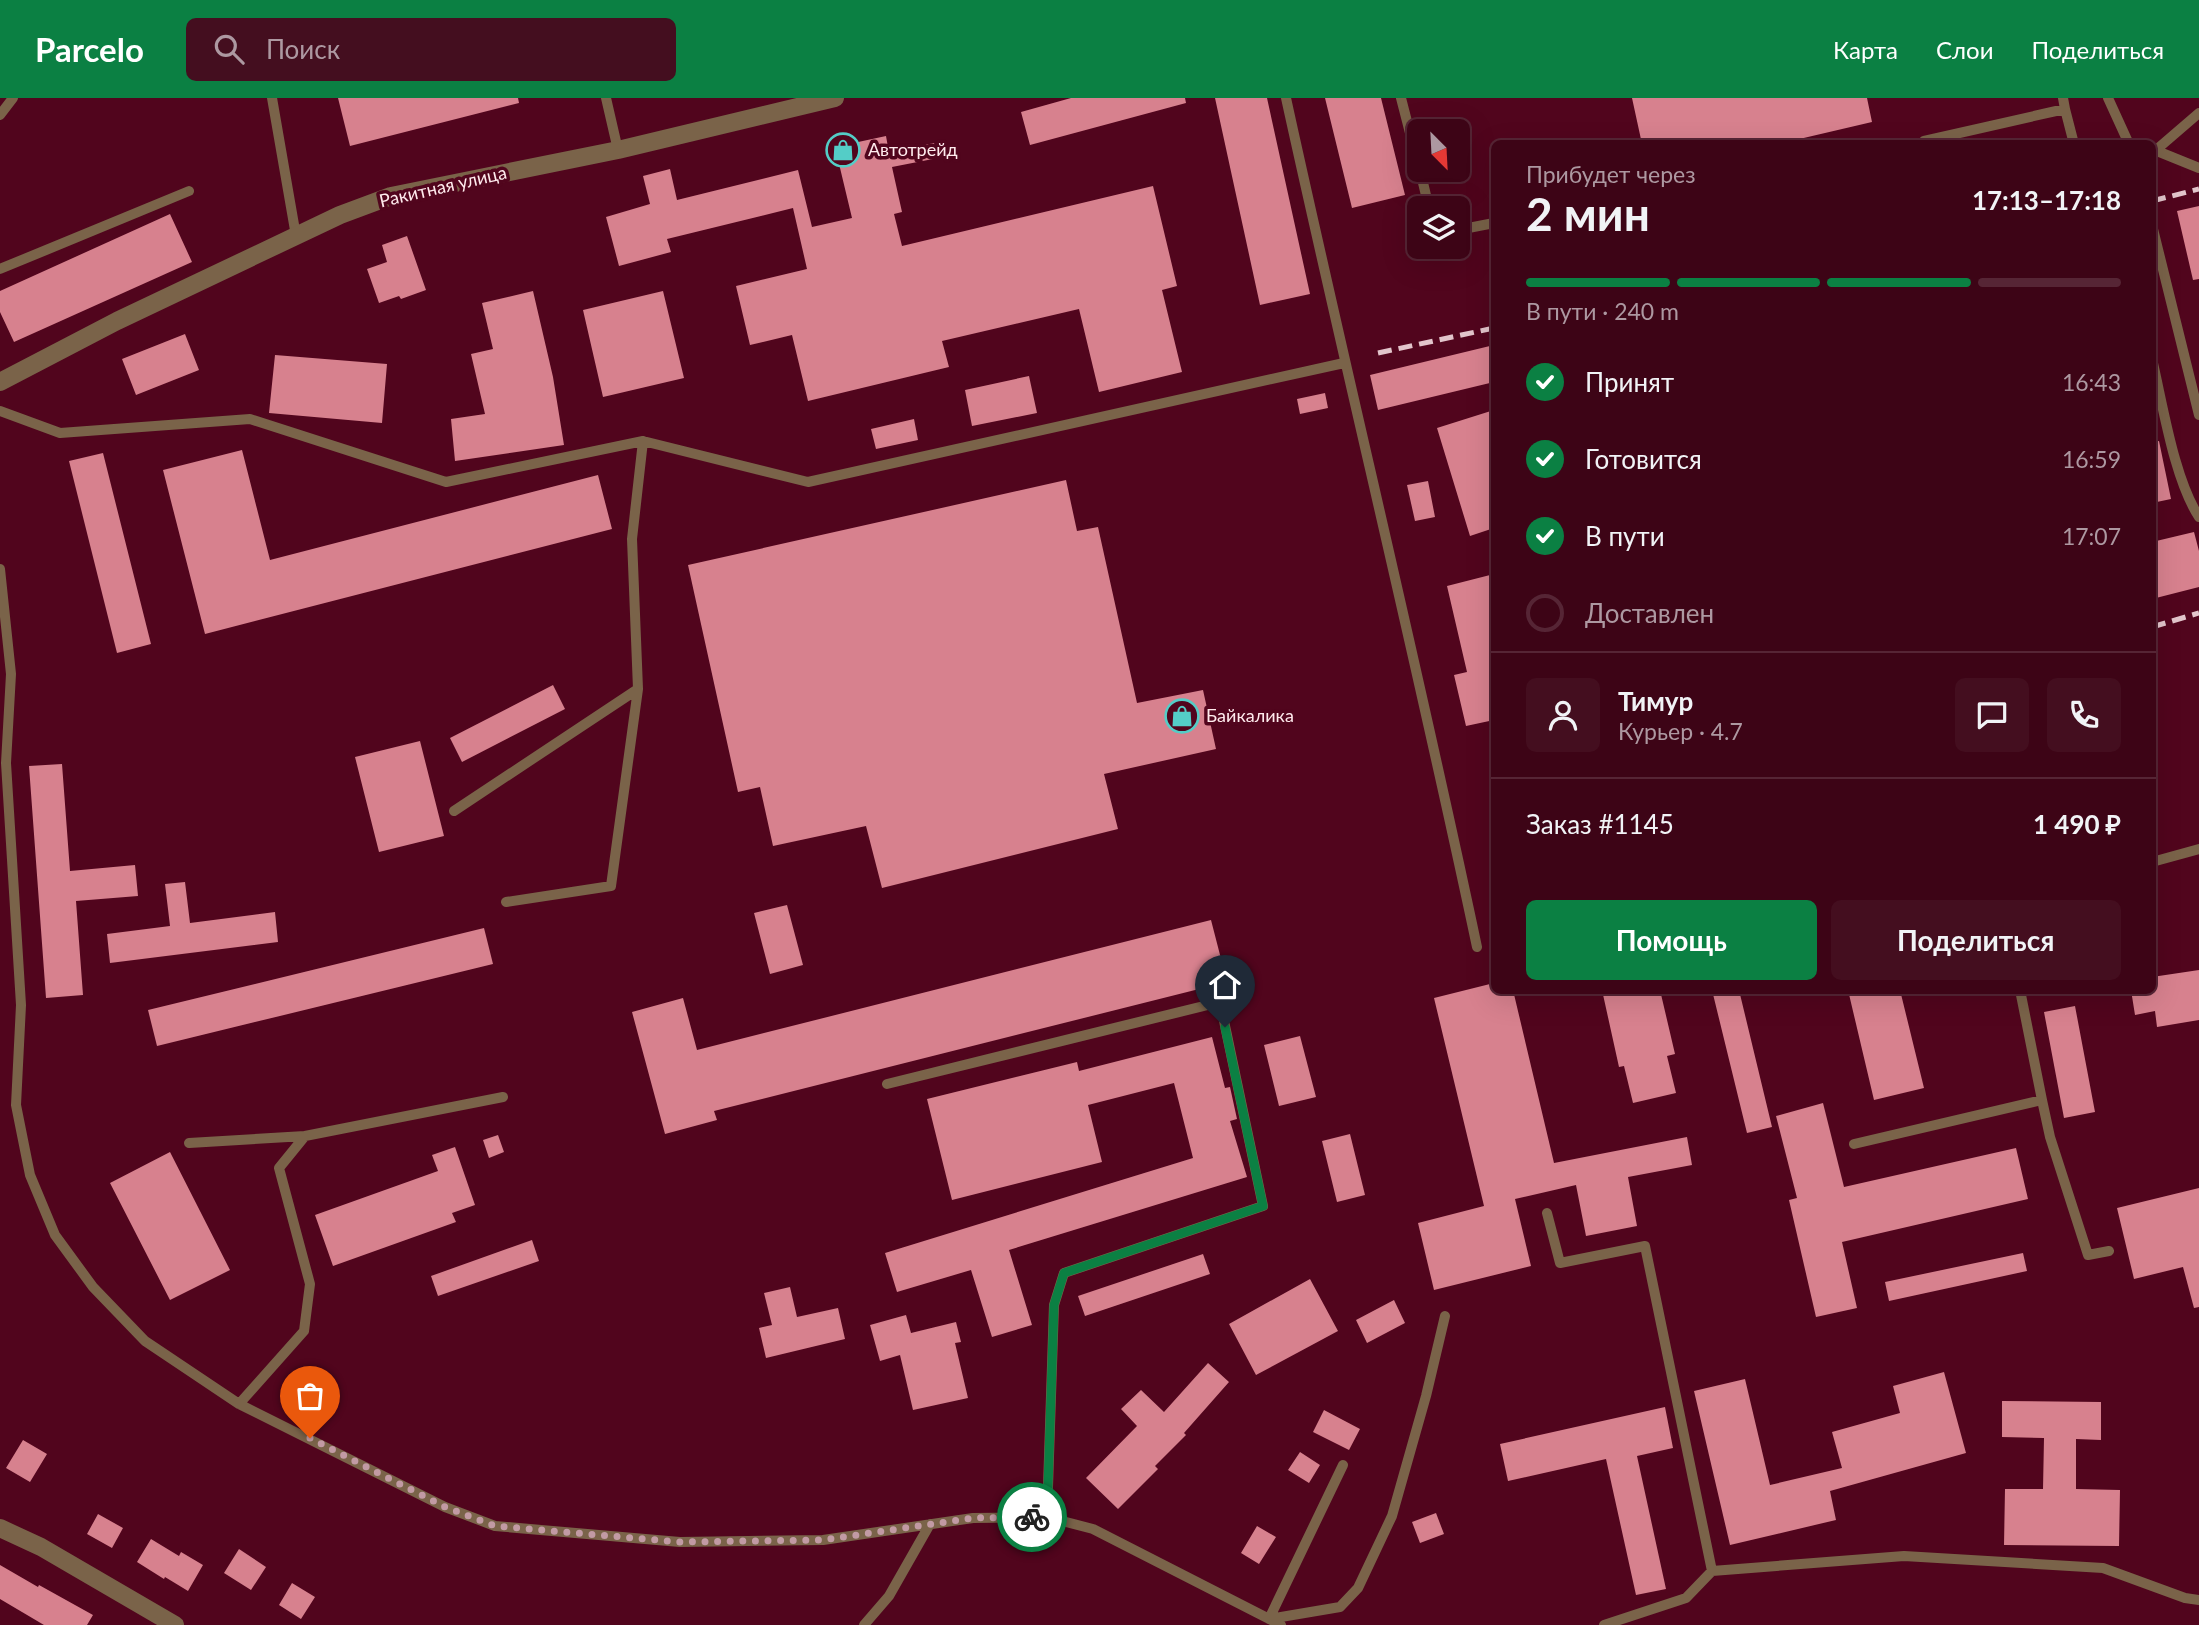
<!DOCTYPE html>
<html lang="ru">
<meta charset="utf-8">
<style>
:root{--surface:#3d0416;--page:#440e1f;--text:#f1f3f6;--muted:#ad98a1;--line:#562535;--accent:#0b8043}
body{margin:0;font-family:Lato,sans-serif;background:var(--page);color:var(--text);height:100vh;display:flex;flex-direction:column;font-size:26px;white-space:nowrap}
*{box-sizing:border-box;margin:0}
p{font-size:23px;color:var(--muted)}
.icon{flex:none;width:38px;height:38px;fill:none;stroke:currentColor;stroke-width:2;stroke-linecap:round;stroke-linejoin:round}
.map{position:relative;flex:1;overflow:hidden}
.panel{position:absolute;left:1491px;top:42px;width:665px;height:854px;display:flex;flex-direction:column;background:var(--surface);border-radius:10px;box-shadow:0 7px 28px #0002,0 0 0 2px var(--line)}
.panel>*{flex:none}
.needle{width:46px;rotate:156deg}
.buttons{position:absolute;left:1407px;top:21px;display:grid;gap:14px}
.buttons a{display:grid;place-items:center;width:63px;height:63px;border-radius:10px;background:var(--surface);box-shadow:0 7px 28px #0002,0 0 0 2px var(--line);font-size:35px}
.pin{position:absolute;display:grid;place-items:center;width:60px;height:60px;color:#fff;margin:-72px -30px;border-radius:50% 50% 50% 0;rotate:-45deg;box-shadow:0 0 7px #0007}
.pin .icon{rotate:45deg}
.courier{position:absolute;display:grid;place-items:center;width:70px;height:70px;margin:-35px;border:5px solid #0b8043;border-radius:50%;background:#fff;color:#222;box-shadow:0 2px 9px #0007}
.overview em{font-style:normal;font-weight:700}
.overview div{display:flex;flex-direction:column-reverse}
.overview{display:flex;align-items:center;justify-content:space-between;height:119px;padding:0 35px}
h1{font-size:46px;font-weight:700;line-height:52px}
.bar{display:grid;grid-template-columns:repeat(4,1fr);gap:10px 7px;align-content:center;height:84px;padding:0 35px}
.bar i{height:9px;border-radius:5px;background:var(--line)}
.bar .active{background:var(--accent)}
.bar p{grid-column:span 4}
.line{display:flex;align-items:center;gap:18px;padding:0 35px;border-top:2px solid var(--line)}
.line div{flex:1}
.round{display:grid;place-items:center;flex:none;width:74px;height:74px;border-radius:10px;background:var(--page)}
ol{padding:0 35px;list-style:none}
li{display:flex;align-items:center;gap:21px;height:77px}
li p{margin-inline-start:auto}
li .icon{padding:7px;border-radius:50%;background:var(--accent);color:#fff;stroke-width:4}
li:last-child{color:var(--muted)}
li i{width:38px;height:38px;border:4px solid var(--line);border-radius:50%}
.button{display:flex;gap:14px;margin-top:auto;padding:14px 35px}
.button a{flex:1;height:80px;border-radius:10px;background:var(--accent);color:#fff;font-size:28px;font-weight:700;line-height:80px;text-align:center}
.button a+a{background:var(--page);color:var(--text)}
header{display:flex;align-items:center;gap:42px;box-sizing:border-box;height:98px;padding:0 35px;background:var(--accent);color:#fff}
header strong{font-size:33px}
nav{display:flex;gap:38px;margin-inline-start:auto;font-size:24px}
.search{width:490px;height:63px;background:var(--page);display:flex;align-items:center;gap:18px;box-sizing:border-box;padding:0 24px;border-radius:10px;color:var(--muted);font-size:26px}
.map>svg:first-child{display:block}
</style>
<header>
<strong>Parcelo</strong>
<div class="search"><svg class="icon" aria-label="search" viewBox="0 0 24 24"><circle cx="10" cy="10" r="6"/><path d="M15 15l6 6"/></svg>Поиск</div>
<nav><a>Карта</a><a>Слои</a><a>Поделиться</a></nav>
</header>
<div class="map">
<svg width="2199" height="1527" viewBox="0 0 2199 1527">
<rect width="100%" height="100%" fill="#51051d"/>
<path fill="#d7818e" d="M338,0H518L519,5L350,48Z
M1071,0H1185L1186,5L1030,47L1021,14Z
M1215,0H1267L1310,196L1260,207Z
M1325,0H1381L1405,97L1352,110Z
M1632,0H1867L1872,24L1778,46H1642Z
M886,38L889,55L934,45L938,60L892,69L902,114L894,116L902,148L1153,88L1177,188L1162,192L1182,274L1099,294L1079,211L942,243L949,269L808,303L792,237L750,247L736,188L807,171L793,110L667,141L671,154L619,168L606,119L650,106L643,78L670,71L677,102L798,72L812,129L852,120L835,49Z
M2199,108V181L2193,182L2177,113Z
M170,116L192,164L14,244L0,214V193Z
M407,138L426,192L401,201L399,198L379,205L367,171L387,164L382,147Z
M533,193L553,279L564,347L455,363L451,321L485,316L471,256L493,251L482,205Z
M663,193L684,280L603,299L583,212Z
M185,236L199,272L136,297L122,261Z
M1494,247V284L1378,312L1370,277Z
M275,257L387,266L382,325L269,315Z
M1029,278L1037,315L972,328L965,292Z
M1325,295L1328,310L1300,316L1297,301Z
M1494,312V430L1470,438L1437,330Z
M914,321L918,342L876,351L871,331Z
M2159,343L2171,401L2152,405V344Z
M242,352L270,462L598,377L612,431L205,536L163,372Z
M103,355L151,546L117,555L69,363Z
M1066,382L1077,433L1098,429L1137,605L1203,592L1216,651L1104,676L1118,731L882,790L866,728L773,748L760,689L738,694L688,467Z
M1428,383L1435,419L1415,423L1407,387Z
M2194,434L2199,453V489L2152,501V444Z
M1494,476V622L1466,628L1454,577L1467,574L1447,488Z
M553,587L565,611L462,664L450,640Z
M420,643L444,738L379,754L355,659Z
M62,666L70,773L135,767L138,798L76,803L83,897L46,900L29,668Z
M185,784L190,825L275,814L278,844L110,865L107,836L170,828L165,786Z
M787,807L803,867L770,876L754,815Z
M1211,822L1227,884L714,1013L717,1022L665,1036L632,914L683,900L697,952Z
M484,830L493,866L157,948L148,912Z
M2199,872V922L2157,929L2155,913L2135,917L2131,892H2152V879Z
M1494,885V892H1513L1554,1065L1687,1039L1692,1067L1628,1079L1637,1128L1586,1138L1576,1087L1515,1101L1531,1168L1434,1192L1418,1125L1484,1108L1434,900Z
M1602,892H1660L1675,956L1667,958L1676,995L1633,1005L1624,968L1619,969Z
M1712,892H1739L1772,1029L1747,1035Z
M1848,892H1900L1924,990L1874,1002Z
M2075,908L2095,1014L2064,1020L2044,914Z
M1300,938L1316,999L1279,1008L1264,947Z
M1212,939L1225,990L1230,989L1237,1021L1230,1023L1247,1079L1009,1152L1032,1227L992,1239L971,1172L897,1194L885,1155L1193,1060L1174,985L1088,1007L1102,1064L952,1102L927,1001L1077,964L1079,973Z
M1823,1005L1844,1089L2016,1050L2028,1101L1842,1144L1857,1210L1816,1219L1789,1102L1797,1100L1776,1018Z
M1350,1036L1365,1097L1337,1104L1322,1043Z
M498,1037L504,1054L489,1060L483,1042Z
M455,1049L475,1107L452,1115L456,1124L333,1168L315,1117L438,1073L432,1057Z
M170,1054L230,1172L170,1202L110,1085Z
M2199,1090V1209L2194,1210L2183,1169L2134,1181L2117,1110Z
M532,1142L539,1163L438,1198L431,1178Z
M2023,1155L2027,1173L1889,1203L1885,1184Z
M1203,1156L1210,1176L1085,1218L1078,1198Z
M1310,1181L1338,1233L1256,1277L1229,1226Z
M790,1189L797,1219L838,1210L845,1241L766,1260L759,1230L772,1227L764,1195Z
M1394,1202L1405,1225L1367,1245L1356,1222Z
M906,1217L911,1235L956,1224L961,1244L955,1245L968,1300L913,1312L900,1257L880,1263L870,1227Z
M1208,1265L1229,1284L1184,1335L1186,1337L1155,1368L1158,1371L1118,1411L1086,1380L1137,1328L1121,1311L1141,1292L1164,1314Z
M1944,1274L1966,1355L1830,1393L1836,1422L1730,1447L1694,1293L1745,1281L1770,1387L1842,1370L1832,1334L1900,1315L1893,1288Z
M2002,1303L2101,1304V1342L2076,1341V1391L2120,1392L2119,1448L2004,1447L2005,1391H2043L2044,1340L2002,1339Z
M1665,1309L1673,1350L1637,1358L1666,1491L1636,1497L1606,1361L1508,1383L1500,1346Z
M1324,1312L1360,1331L1349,1352L1313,1334Z
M23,1342L47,1356L30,1384L6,1370Z
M1300,1354L1320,1367L1309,1385L1288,1372Z
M1436,1415L1444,1436L1420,1445L1412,1424Z
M98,1416L123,1430L112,1450L87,1436Z
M1257,1428L1276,1439L1259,1466L1241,1455Z
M151,1441L179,1458L181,1454L203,1467L188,1493L165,1479L164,1481L137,1464Z
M239,1451L266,1469L251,1492L224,1475Z
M0,1467L38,1489L39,1487L93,1517L87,1527H44L0,1501Z
M292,1485L315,1499L301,1521L279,1507Z"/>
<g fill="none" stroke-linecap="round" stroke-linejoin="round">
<path stroke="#7a6349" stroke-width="10" d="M272,0L296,138
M606,0L618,52
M1286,0C1348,283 1417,565 1477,849
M1401,0L1419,70
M2108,0L2129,46
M2065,11L2074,46
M0,17L13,0
M1924,43L2065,11L2063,0
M2152,51L2199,70
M2156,52L2199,15
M1420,72L1429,110
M2152,127L2199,317
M1458,132L1494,125
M0,171L189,93
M2152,261C2163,307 2174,381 2199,419
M0,313L60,335L250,321L446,384L643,343L808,384L1344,265
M0,471L11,576L6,665L21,907L16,1007L30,1077L55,1137L93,1189L145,1243L239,1306L445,1409L495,1428L680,1444L823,1442L973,1420L1047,1419L1093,1431L1281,1527
M454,713L638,591L632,441L643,343
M2152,764L2199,751
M506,804L611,788L638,591
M887,986L1220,904L1263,1108L1064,1175L1054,1207L1047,1419
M2042,1002L2050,1039L2088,1157L2109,1153
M189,1045L305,1038
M1854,1046L2042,1002L2020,892
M1547,1115L1560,1165L1645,1148L1712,1473
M239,1306L304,1233L310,1186L279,1070L305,1038L503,999
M1269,1521L1340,1509L1358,1490L1392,1418L1426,1298L1445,1218
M1269,1521L1343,1367
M864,1527L889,1498L930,1426
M1604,1527L1686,1500L1712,1473L1904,1458L2103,1470L2185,1500L2199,1502"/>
<path stroke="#7a6349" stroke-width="18" d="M0,284L117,223L340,117L391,98L618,52L835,0
M0,1430L41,1449L175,1527"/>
<path stroke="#e2c5cb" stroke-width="5" stroke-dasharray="14 7" stroke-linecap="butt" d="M2152,103L2199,91
M1378,255L1494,230
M2152,529L2199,515"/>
</g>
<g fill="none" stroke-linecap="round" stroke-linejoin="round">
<path stroke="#c29aa4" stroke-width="7" stroke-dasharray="0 12.6" d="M310,1340L445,1409L495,1428L680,1444L823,1442L973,1420L1032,1419"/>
<path stroke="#0b8043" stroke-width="9" d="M1032,1419H1047L1054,1207L1064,1175L1263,1108L1225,929"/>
</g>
<defs>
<symbol id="shop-ring" viewBox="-11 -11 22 22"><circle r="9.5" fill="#51051d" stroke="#54cdc7" stroke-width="1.5"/><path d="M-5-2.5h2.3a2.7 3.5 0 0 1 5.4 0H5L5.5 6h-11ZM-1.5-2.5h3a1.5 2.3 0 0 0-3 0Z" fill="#54cdc7"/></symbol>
</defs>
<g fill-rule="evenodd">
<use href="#shop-ring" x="824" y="33" width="38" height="38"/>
<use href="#shop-ring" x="1163" y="599" width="38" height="38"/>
</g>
<g text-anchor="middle" stroke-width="7" stroke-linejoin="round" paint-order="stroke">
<g font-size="18" fill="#ffebed" stroke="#51051d" text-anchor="start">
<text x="868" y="58">Автотрейд</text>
<text x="1206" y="624">Байкалика</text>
</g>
<g font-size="18" fill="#ffebed" stroke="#51051d">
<text transform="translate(443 89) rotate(-13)" y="6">Ракитная улица</text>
</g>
</g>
</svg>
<div class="buttons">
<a><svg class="needle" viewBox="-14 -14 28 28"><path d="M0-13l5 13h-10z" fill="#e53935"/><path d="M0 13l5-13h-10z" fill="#ad98a1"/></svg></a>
<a><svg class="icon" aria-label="layers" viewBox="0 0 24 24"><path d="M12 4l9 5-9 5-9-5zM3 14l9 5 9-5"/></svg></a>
</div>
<div class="pin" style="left:310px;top:1340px;background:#ea580c"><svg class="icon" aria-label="bag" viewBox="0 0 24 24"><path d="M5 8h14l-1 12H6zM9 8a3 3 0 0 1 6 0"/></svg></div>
<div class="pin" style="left:1225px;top:929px;background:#1f2937"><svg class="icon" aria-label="home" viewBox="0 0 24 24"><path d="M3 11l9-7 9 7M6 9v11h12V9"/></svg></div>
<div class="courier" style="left:1032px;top:1419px"><svg class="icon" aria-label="bike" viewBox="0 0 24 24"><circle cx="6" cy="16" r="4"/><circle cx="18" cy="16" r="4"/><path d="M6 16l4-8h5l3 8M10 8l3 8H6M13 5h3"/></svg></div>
<section class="panel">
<div class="overview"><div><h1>2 мин</h1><p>Прибудет через</p></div><em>17:13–17:18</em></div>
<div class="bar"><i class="active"></i><i class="active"></i><i class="active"></i><i></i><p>В пути · 240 m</p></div>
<ol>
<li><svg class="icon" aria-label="check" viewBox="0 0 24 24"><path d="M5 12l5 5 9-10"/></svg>Принят<p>16:43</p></li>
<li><svg class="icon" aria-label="check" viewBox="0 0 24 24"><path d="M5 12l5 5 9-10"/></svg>Готовится<p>16:59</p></li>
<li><svg class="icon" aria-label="check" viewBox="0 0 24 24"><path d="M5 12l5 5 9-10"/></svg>В пути<p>17:07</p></li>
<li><i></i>Доставлен</li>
</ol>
<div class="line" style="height:126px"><a class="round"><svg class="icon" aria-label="person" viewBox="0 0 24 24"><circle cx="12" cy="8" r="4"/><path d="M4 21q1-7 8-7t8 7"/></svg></a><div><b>Тимур</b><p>Курьер · 4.7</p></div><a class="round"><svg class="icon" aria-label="chat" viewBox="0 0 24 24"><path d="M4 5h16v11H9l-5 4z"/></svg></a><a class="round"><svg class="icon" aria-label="phone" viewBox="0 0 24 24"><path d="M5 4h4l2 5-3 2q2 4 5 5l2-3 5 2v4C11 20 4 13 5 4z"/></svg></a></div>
<div class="line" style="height:91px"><div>Заказ #1145</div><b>1 490 ₽</b></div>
<div class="button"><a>Помощь</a><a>Поделиться</a></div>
</section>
</div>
